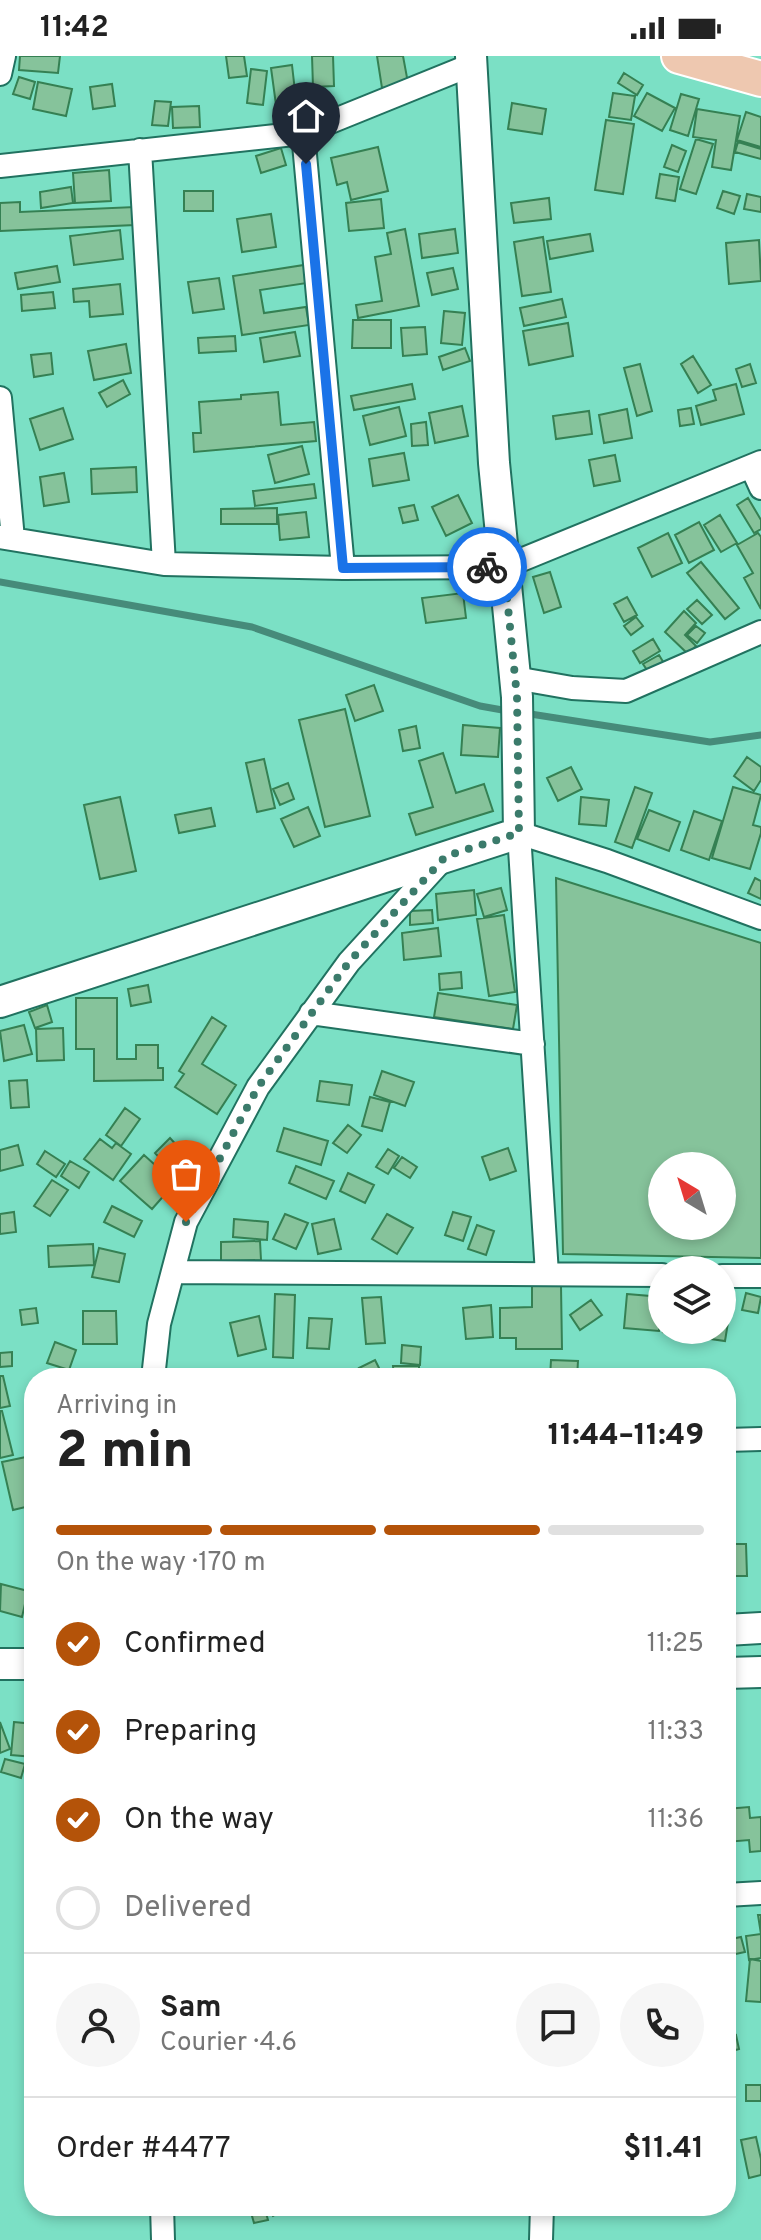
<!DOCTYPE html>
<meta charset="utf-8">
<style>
:root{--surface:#fff;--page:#f6f6f6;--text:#222;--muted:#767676;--line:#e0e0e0;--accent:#b45309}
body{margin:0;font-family:Overpass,sans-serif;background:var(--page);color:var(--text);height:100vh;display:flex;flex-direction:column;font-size:30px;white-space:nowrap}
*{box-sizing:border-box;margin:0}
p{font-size:26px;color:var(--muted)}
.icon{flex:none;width:44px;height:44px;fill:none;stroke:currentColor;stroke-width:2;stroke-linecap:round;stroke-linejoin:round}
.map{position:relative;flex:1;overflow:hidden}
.side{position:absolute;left:24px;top:1312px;width:712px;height:848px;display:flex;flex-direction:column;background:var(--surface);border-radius:32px;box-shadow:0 4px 12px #0003}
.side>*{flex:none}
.needle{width:52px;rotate:322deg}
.controls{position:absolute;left:648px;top:1096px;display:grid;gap:16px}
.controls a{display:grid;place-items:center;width:88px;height:88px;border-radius:50%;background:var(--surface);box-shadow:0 4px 12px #0003;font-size:40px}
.pin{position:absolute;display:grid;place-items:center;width:68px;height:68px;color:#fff;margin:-82px -34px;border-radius:50% 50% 50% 0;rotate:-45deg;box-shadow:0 0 8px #0007}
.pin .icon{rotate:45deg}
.courier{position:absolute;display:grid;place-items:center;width:80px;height:80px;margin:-40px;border:6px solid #1a73e8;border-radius:50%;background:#fff;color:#222;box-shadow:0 2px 10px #0007}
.head em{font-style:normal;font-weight:800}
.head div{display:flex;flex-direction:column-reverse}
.head{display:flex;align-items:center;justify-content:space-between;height:136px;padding:0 32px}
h1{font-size:52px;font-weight:800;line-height:60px}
.bar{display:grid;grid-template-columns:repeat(4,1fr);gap:12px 8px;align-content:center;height:96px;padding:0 32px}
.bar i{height:10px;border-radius:6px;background:var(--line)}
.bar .on{background:var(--accent)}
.bar p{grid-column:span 4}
.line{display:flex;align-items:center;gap:20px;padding:0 32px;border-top:2px solid var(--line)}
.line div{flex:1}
.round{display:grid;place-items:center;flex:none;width:84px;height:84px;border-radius:42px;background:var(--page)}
ol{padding:0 32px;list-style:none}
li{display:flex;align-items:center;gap:24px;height:88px}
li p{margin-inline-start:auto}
li .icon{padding:8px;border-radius:50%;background:var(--accent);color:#fff;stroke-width:4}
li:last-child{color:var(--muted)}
li i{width:44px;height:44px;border:4px solid var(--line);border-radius:50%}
.status{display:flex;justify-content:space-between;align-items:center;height:56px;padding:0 40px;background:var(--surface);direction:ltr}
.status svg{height:22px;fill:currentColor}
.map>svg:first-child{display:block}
</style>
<div class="status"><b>11:42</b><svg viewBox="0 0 49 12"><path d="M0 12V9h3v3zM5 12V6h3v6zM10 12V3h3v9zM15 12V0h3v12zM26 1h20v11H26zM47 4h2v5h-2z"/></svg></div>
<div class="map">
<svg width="761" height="2184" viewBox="0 0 761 2184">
<rect width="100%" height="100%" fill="#7be0c5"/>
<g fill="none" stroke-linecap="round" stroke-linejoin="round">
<path stroke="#468b7a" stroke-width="7" d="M0,526L252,571L480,650L508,655
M524,657L710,686L761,679"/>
</g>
<path fill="#86c39b" stroke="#358053" stroke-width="2" fill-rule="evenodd" d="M20,0H60L58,17L19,14Z
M226,0H244L247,20L229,22Z
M312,0H333L334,30L313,31Z
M377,0H403L408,27L382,32Z
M292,9L297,53L277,56L271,12Z
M251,13L267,15L263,49L247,47Z
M624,17L643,29L637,39L618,27Z
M19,21L35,26L30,43L13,38Z
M38,26L72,33L66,60L33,53Z
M112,28L115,50L93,53L90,31Z
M613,37L635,40L631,64L609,61Z
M647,37L675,52L662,75L634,60Z
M681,38L699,43L688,80L670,74Z
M155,45L171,46L168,70L152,69Z
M512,47L546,53L542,78L508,73Z
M199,50L200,71L173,72L172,51Z
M697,53L740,60L731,114L712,111L716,84L693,81Z
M746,56L761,61V91L737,84Z
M606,64L634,68L623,138L595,134Z
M696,83L713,88L696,138L680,133Z
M738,86L761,93V103L735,96Z
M672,89L686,95L678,116L664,111Z
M378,91L388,135L351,144L347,126L337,129L331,102Z
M281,92L286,109L261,117L256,100Z
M109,114L111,145L75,147L73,117Z
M660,118L679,121L675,145L656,142Z
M71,131L73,147L41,152L40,136Z
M184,135H213V155H184Z
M723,135L740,140L734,158L717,152Z
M747,138L761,141V156L744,153Z
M549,142L551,163L514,167L511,147Z
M381,143L384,172L349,175L346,147Z
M20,146V156L135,151V169L0,175V147Z
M271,158L276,191L242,196L237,163Z
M405,173L419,250L358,262L356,249L382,245L375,201L391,198L387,177Z
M455,173L458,197L422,202L419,178Z
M120,174L123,203L74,209L70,180Z
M590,178L593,195L550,203L547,185Z
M543,181L551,236L522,240L514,186Z
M759,184L761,225L729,228L726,187Z
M304,209L307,227L260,234L264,257L306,251L309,269L242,279L233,220Z
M57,210L60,226L18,233L15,217Z
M453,212L458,233L432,239L427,217Z
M219,222L224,253L193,257L188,226Z
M120,228L123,258L90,261L89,245L74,246L73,233Z
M53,236L55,252L22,255L21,239Z
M562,243L566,261L524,270L520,252Z
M444,255L465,257L462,289L441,287Z
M353,264H391V292H352Z
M568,267L573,300L529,309L523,275Z
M425,271L427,298L403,300L401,272Z
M295,276L300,300L264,306L260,282Z
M235,280L236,295L199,297L198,282Z
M126,288L131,317L94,324L88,295Z
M465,292L470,305L443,314L439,301Z
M51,297L53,318L34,321L31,299Z
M693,300L711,329L698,337L681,308Z
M640,308L652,355L637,360L624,312Z
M750,308L756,327L742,331L736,313Z
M123,324L130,338L107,351L99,337Z
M412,328L415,343L354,354L351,340Z
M736,328L744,358L701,369L696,350L716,344L713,334Z
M278,336L281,369L314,366L316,385L194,396L193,377H201L199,346L241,343V339Z
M462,350L468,380L435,387L429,357Z
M399,351L406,380L370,389L363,360Z
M63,352L73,383L40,394L30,363Z
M691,352L694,368L680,370L678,354Z
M627,353L632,382L604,387L599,359Z
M589,355L592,378L556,383L553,360Z
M426,366L428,389L412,390L411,368Z
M302,390L309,418L275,427L268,399Z
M404,397L409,424L373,430L369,403Z
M615,399L620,425L594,430L589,404Z
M136,411L137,436L92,438L91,413Z
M64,417L69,446L44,450L40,421Z
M314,428L316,442L255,450L253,435Z
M458,439L472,467L446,480L432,451Z
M748,442L761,464V473L754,477L737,449Z
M414,449L418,464L403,467L399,452Z
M277,452V468H221V453Z
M306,456L309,481L280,484L278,459Z
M720,459L737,487L721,496L704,469Z
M699,466L714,494L689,507L675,479Z
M668,477L682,507L652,521L638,492Z
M758,477L761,481V553L744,522L753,517L737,489Z
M701,506L739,552L725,563L687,517Z
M550,516L561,551L544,557L533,521Z
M463,537L466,562L426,567L422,542Z
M627,541L637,559L624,566L614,548Z
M697,544L712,559L702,568L687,553Z
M684,555L696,567L685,579L696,590L688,598L665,576Z
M636,561L643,570L631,579L624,570Z
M696,570L705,577L697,587L687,579Z
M653,583L660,595L640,607L633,595Z
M659,599L668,614L653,623L643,608Z
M374,629L383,655L355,665L346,639Z
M345,653L370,760L325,771L299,664Z
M463,669L500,672L498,701L461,699Z
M416,670L420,692L403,695L399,674Z
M443,697L456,737L484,728L493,755L416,779L409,758L433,751L419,705Z
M747,701L761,711V724L754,735L734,720Z
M264,703L275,752L257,756L246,707Z
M571,711L582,733L558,745L547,722Z
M288,727L294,743L280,749L273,733Z
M635,731L652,737L632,792L615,786Z
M733,731L761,739L753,769L761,771V777L750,813L712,802Z
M120,741L136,815L100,823L84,749Z
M581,741L609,744L606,770L579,768Z
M308,751L320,780L294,791L281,763Z
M211,752L215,770L179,777L175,759Z
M649,754L680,766L669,795L637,783Z
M694,755L722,765L709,804L681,794Z
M556,822L761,887V1202L563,1198ZM662,1110H722V1170H662Z
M755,822L761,825V843L748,837Z
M501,832L507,854L484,861L477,838Z
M474,834L476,859L438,864L436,838Z
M432,854L433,867L410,869V855Z
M504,859L515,936L489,940L477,863Z
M438,872L441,900L404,904L402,877Z
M461,916L462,932L440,934L439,918Z
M148,929L151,946L131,950L128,933Z
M438,937L517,949L513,973L434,961Z
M76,942H117V1003H136V989H158V1012H163V1024L94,1025V993H76Z
M47,949L52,966L35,972L29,956Z
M212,961L226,970L202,1008L236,1029L217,1058L175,1031L184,1018L179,1015Z
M24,969L32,998L4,1005L0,975Z
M63,972L64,1004L37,1005L36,973Z
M382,1015L414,1026L405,1050L374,1039Z
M27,1024L29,1051L11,1052L9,1025Z
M320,1025L352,1029L349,1049L317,1045Z
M370,1041L390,1046L382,1075L362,1070Z
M125,1052L140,1063L121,1090L106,1079Z
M348,1069L361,1079L347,1097L333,1087Z
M284,1072L328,1085L321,1109L277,1095Z
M170,1082L189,1103L174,1118L155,1097Z
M100,1083L112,1092L116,1087L131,1098L113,1124L84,1103Z
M18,1089L23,1109L0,1115V1094Z
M508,1092L516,1115L490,1124L482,1101Z
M388,1093L399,1100L388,1118L376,1111Z
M45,1095L65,1108L56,1121L37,1108Z
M144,1099L175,1127L152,1153L120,1125Z
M402,1101L417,1111L410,1122L394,1112Z
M70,1105L89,1116L79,1132L61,1120Z
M296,1110L334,1125L326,1143L289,1127Z
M348,1117L374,1129L365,1147L340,1135Z
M52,1124L68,1134L50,1160L34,1150Z
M112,1150L142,1165L134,1181L104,1166Z
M14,1156L16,1176L0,1178V1158Z
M453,1156L471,1161L463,1185L445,1179Z
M285,1158L308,1167L296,1193L273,1183Z
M387,1158L413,1172L397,1198L372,1183Z
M234,1163L268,1166L267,1184L233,1181Z
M334,1163L341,1193L318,1198L312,1168Z
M477,1169L494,1175L486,1199L468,1193Z
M260,1185L261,1204L221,1205V1186Z
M93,1188L94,1209L49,1211L48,1190Z
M99,1192L125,1198L119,1226L92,1221Z
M532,1230H561L562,1293H516V1282H500V1252L532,1251Z
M746,1237L761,1241L758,1257L742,1254Z
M275,1238L295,1239L293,1302L273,1301Z
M627,1238L662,1241L659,1275L624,1272Z
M381,1241L385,1287L366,1288L362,1242Z
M591,1244L602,1259L580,1274L570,1259Z
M491,1249L493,1281L466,1283L463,1252Z
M36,1252L38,1267L22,1269L20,1254Z
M722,1253L730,1254L725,1285L662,1276L722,1274Z
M83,1255H116L117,1288H83Z
M259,1260L266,1293L238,1300L230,1267Z
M309,1262L332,1263L329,1293L307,1292Z
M55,1286L76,1294L69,1314L47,1307Z
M402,1289L421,1291L420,1309L401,1307Z
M12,1296V1310L0,1311V1297Z
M375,1304L384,1322H365L359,1312Z
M551,1304L578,1305L577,1322H550Z
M393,1310H419V1322H394Z
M639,1315L668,1316V1322H639Z
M619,1316V1322H586L585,1320Z
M0,1320H3L10,1350L0,1352Z
M0,1355H2L13,1399L0,1402Z
M26,1401L34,1433V1449L13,1454L2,1406Z
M726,1488H746L747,1520H726Z
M1,1528L28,1535L22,1561L0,1555Z
M0,1666L10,1693L0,1697Z
M14,1666L34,1668V1701L11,1699Z
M726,1672H732L733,1705H726Z
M5,1703L25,1708L21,1722L1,1716Z
M749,1751L750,1762L761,1761V1795L750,1796L749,1784L726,1786V1753Z
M758,1859H761V1902L749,1904L746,1880L761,1878Z
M741,1881L745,1896L726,1900V1884Z
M750,1903L761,1905V1946L746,1945Z
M736,1979L739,1993L726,1997V1981Z
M746,2029H761V2045H746Z
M756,2081L761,2103V2119L749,2122L741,2084Z
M264,2150L268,2164L254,2167L250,2153Z
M267,2150H290L273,2160Z"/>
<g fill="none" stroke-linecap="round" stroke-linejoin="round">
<defs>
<path id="street" d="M0,18L4,0
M303,77L343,512
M140,94L164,508
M0,110L303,77L471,9
M0,342L13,483
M751,410L761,432
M0,481L164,508L343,512L504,511L761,406
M515,622L572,632L626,635L761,576
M311,957L533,988
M173,1216L662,1219
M547,1218L519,777L607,805L761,862
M722,1220H761
M153,1322L159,1268L186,1166L258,1031L349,906L445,801
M726,1384L761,1383
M726,1839L761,1837
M162,2150L163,2184
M541,2184L542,2150"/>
<path id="secondary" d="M0,946L519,777L517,641L494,407L471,0
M726,1574L761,1572
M0,1608H34
M726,1617L761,1616"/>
<path id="primary" d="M679,0L761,23"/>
</defs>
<use href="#street" stroke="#217260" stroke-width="26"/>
<use href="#secondary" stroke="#217260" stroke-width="34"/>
<use href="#primary" stroke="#fff" stroke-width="38"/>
<use href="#street" stroke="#fff" stroke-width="22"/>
<use href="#secondary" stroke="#fff" stroke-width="30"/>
<use href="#primary" stroke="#eec8b0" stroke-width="34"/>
</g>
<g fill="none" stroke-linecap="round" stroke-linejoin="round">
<path stroke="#3b7b6b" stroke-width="8" stroke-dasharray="0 14.4" d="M186,1166L258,1031L349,906L446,800L519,777L517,641L504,511H487"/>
<path stroke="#1a73e8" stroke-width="10" d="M306,108L343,512L487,511"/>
</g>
</svg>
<div class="controls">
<a><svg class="needle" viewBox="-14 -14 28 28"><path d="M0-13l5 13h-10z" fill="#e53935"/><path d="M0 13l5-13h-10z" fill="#767676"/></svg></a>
<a><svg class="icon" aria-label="layers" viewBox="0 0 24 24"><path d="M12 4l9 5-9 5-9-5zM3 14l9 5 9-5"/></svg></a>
</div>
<div class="pin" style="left:186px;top:1166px;background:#ea580c"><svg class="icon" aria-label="bag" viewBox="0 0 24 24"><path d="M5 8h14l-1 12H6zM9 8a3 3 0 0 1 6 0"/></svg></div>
<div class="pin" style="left:306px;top:108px;background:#1f2937"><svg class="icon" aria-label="home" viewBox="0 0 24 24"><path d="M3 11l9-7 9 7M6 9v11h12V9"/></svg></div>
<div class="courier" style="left:487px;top:511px"><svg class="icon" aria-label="bike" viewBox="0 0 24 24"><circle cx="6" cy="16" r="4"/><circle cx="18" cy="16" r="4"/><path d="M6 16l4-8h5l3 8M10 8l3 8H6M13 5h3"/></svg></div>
<section class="side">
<div class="head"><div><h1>2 min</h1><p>Arriving in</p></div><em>11:44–11:49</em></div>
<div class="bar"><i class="on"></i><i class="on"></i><i class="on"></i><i></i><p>On the way · 170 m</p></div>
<ol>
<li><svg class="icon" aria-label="check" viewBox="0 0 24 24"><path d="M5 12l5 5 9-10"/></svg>Confirmed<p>11:25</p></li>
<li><svg class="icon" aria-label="check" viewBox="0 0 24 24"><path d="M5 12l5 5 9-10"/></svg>Preparing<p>11:33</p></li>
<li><svg class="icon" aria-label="check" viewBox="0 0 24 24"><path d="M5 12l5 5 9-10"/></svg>On the way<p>11:36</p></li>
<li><i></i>Delivered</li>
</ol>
<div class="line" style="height:144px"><a class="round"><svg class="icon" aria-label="person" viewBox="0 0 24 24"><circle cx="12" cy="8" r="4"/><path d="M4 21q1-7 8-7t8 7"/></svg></a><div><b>Sam</b><p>Courier · 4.6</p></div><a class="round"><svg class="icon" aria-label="chat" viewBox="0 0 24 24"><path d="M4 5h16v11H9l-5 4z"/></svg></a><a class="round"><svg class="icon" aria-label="phone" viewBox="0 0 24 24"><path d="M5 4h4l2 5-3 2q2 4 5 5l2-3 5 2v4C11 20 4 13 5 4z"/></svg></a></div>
<div class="line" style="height:104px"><div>Order #4477</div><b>$11.41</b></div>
</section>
</div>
